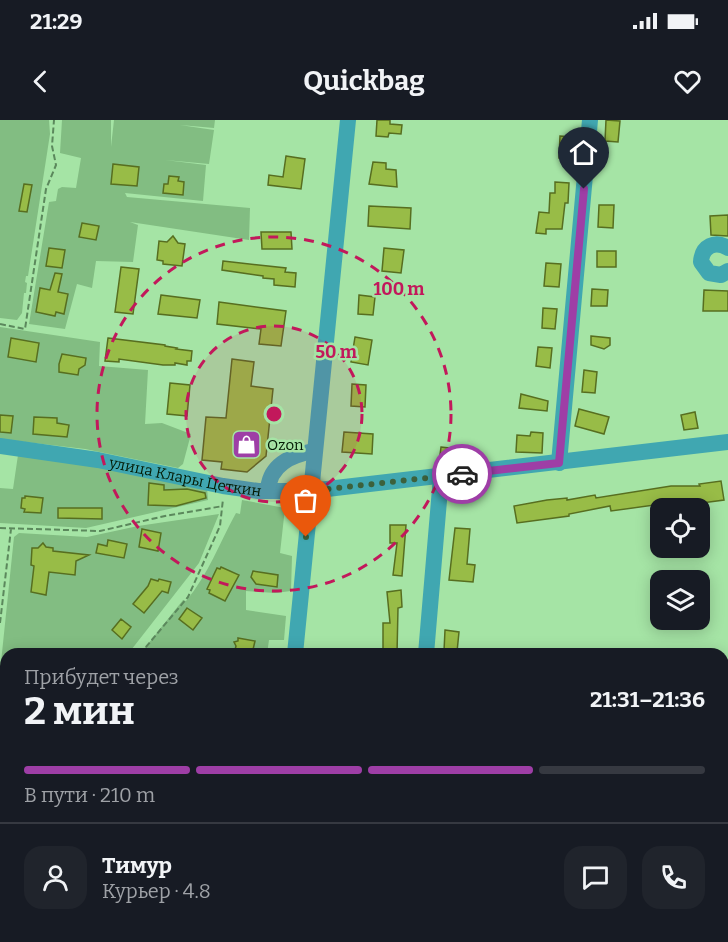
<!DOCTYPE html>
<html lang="ru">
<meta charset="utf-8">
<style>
:root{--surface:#171b24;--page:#20242c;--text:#f1f3f6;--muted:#9ea1a6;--line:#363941;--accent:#9e3ea6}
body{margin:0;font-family:Bitter,serif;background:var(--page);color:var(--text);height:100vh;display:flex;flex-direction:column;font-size:22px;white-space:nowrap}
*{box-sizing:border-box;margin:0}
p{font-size:20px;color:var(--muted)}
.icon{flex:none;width:33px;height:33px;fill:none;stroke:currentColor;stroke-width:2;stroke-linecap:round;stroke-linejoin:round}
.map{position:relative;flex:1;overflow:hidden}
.drawer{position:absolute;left:0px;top:528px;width:729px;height:294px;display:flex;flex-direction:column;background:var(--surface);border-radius:18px 18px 0 0;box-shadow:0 3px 15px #0003}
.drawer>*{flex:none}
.buttons{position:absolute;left:650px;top:378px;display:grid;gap:12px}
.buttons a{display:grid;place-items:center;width:60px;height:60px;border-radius:12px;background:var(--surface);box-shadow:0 3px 15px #0003;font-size:30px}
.pin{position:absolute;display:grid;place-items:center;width:51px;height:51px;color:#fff;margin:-62px -26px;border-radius:50% 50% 50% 0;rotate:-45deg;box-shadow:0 0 6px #0007}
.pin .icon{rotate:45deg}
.courier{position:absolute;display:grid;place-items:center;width:60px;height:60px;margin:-30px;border:4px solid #9e3ea6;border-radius:50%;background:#fff;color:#222;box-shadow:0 2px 8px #0007}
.overview em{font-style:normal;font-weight:700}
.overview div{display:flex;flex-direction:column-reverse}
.overview{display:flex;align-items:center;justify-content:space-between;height:102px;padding:0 24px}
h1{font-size:39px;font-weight:700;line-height:45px}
.bar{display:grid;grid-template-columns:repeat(4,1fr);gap:9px 6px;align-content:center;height:72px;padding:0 24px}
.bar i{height:8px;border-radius:4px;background:var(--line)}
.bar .selected{background:var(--accent)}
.bar p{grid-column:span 4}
.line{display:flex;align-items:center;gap:15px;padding:0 24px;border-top:2px solid var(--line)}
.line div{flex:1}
.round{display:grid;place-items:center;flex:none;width:63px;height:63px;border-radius:18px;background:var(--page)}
.status{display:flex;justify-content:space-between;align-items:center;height:42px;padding:0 30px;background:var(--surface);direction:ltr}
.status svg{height:16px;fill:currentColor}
header{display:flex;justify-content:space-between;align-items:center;height:78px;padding:0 24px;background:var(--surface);font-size:27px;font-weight:700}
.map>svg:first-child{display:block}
</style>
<div class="status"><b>21:29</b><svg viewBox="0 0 49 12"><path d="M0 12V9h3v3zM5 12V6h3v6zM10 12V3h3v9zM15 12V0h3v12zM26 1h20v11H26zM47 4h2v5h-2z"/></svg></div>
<header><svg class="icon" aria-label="back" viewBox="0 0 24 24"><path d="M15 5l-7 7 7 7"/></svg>Quickbag<svg class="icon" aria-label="heart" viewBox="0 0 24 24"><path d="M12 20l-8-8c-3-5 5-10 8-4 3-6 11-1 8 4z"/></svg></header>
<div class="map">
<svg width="728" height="822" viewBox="0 0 728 822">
<rect width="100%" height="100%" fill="#a5e4a5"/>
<path fill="#82bd82" d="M0,0H49L50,14L28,156H26L25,162L27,163L26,173H24L22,193L17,200L0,198Z
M62,0H111V27L114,0H215L214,8L180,5L214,10L209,44L165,40L206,45L203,81L125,73L127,77L250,88L249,120L130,102L138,105L133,142L96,141L92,168L77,164L65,209L29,204L49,82L56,81L58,69L62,67L76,68L81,38L60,33Z
M0,207L100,222L99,246L148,250L145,304L162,303L191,314L183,344L178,348L85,329L0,319Z
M18,335L48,338L207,367L208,380L86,408L0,403V368L13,369Z
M242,380L285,388L280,433L292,436L291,471L275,473L246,471V490L286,496L284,520H269L267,534H140L183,480L186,481C208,455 220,422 236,393L240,394Z
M219,394L199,443L128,534H6V617H0V552L14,417L19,413L87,417L138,406Z
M6,624V744L0,745V626Z
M7,816H206V822H7Z"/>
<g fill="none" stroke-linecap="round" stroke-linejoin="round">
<path stroke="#cf7ed5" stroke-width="4" d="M0,744H6
M214,816L215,822"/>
</g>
<path fill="#98bc47" stroke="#576e20" stroke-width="1.5" d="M377,0H390V4L402,5L401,14L389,13L388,17L376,16Z
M606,0L620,1L618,22L605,21Z
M560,16L572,17L571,38H559Z
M286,36L305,39L301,69L268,65L269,55L283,57Z
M373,42L386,43V49L396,50L397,67L369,64Z
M113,44L139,47L137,66L111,64Z
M169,56L179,57L178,61L184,62L183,75L163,73L164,64H168Z
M555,62L569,63L568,83H565L562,109H546V114L536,113L539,92L549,93L550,73H555Z
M24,64L32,65L27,92L19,91Z
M599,85H614L613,108L598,107Z
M369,86L411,88L410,109L368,106Z
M728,95V116L711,115L710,96Z
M82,103L99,106L96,120L79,117Z
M261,112H291L292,129H262Z
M173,116L178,123L185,124L182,146L163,144V141L157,140L159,121L167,122Z
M49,128L65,130L62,148L46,146Z
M384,128L404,130L401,153L382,151Z
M597,131H616V147H597Z
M223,141L286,148L285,152L296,153L295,167L274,165V159L263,158V156L222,150Z
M546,143L561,144L559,167L544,166Z
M121,147L139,149L133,194L115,192Z
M55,153L62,154L58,172L68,174L64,194L56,192L55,196L36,192L40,168L50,170Z
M592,169L608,170L607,186H591Z
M704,170L728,171V191H703Z
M161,175L200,180L197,198L158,194Z
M359,175L375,177L373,195L358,194Z
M219,182L286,191L281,226L259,224L261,209L217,204Z
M543,188L557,189L555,209L542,208Z
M591,216L610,218V225L604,229L591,225Z
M355,217L372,220L368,245L351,242Z
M11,218L39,223L36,242L8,237Z
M108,218L165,225V226L177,228L176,229L192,231L191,241H187V245L175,243V245H163L119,239V242L105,241Z
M538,227L552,228L550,248L536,246Z
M62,234L86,238L85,245L79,249L78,255L59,252V244Z
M232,239L254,242L251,266L273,269L266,336L247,352L221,349L222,342L202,340L206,297L226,298Z
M584,250L597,252L595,273L582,272Z
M170,263L190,265L187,296L167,294Z
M352,264L366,265L365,287L351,286Z
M521,274L548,281L547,291L519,288Z
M579,289L609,297L604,314L575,306Z
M695,292L698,308L684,310L681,295Z
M0,295L13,296L11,313L0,312Z
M34,297L57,298V303L69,305L67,317L33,314Z
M344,312L373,314L372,334L342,332Z
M531,312L543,313L542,333L516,332L517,315L530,316Z
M441,327L457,329L455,343H439Z
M721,361L724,380L702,383V381H661L662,384L611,391L610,386L569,394V396L517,403L514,386L547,380L567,378V380L595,375L596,378L671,366H700L699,364Z
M149,363L164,365V370L187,369L205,373L206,378L176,386L148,385Z
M25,376L43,378L41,393L24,392L25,389L21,388L22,378H25Z
M58,388H102V399L58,398Z
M390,405H406L402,456L393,455L397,423H390Z
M455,408L470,409L467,444L475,445L473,462L449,460Z
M142,409L161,413L158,431L139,427Z
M108,420L127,424L124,438L96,433L98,424L107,426Z
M43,423L46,427L53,428V431L89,435L76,441L75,455L49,452L46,475L31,472L34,446L31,445L32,428H38Z
M221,447L239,455L225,481L209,473L210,470L207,469L217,448L220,449Z
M253,451L278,455L277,467L256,464L251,457Z
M151,459L158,461L159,459L171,462L168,473L162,471L144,493L133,484L148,466Z
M401,470L402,487L398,488L397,534H383V503H390L387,472Z
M187,488L202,498L193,510L179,499Z
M121,499L131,507L122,519L112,510Z
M445,510L459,512L457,532L444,531Z
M238,518L255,521L252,534H234L236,526L234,522L238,521Z"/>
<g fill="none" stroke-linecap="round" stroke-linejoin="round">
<path stroke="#5b885c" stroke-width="2" stroke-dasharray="6 3" stroke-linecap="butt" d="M0,204L25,209L46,69L56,45L52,26L54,0
M0,408L100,411L165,396L223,386
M0,503L11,409
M140,534L188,477L220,406L223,379
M0,626L6,625
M80,822L82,816"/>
<g stroke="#40a7b1" stroke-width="16">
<path d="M728,128C715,120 702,126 701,142L709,153L721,155L728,151"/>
<path id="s1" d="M0,326L98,340L223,366L258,371H310L728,322"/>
<path d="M559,343L590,0"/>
<path d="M268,371C269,344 292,335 314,331"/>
<path d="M295,534L348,0"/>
<path d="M426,534L441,357"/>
<path d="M723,567H728"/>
<path d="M723,788L728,787"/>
<path d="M265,822L266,816"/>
<path d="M398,822L399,816"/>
</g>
</g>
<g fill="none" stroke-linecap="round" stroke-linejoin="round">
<path stroke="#3c613c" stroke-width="6" stroke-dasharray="0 10.8" d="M306,417L310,371L462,354"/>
<path stroke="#9e3ea6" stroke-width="8" d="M462,354L559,343L584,69"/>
</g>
<circle cx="274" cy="294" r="88" fill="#c2185b" fill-opacity=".12"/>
<g fill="none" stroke="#c2185b" stroke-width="3" stroke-dasharray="10 8">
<circle cx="274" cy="294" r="88"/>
<circle cx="274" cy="294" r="177"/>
</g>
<defs>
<symbol id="shop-square" viewBox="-11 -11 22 22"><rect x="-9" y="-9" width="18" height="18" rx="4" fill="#9e3ea6" stroke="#a5e4a5"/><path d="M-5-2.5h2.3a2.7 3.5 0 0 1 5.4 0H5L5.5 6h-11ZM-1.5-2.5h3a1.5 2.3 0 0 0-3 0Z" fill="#fff"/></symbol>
</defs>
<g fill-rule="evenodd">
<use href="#shop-square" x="230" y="308" width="33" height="33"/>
</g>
<g text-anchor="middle" stroke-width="5" stroke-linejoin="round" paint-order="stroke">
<g font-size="15" fill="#031a04" stroke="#a5e4a5" text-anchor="start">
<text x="267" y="330">Ozon</text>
</g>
<g font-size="15" fill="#031a04" stroke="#a5e4a5">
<text dy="5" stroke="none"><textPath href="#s1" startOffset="188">улица Клары Цеткин</textPath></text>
</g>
</g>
<circle cx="274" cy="294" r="9" fill="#c2185b" stroke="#a5e4a5" stroke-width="3"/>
<g font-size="18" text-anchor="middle" font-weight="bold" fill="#c2185b" stroke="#a5e4a5" stroke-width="5" stroke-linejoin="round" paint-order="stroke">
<text x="399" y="175">100 m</text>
<text x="336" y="238">50 m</text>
</g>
</svg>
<div class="buttons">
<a><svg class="icon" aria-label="locate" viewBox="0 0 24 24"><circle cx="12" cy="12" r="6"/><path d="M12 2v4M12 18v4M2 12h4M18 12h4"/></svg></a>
<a><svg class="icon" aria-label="layers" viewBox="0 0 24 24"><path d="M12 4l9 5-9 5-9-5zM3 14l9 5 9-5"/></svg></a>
</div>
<div class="pin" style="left:306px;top:417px;background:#ea580c"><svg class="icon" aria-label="bag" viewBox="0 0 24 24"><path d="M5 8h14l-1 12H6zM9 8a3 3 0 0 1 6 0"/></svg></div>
<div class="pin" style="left:584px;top:69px;background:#1f2937"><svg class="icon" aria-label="home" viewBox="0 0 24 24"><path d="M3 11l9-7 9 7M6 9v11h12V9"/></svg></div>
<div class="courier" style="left:462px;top:354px"><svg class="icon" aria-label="car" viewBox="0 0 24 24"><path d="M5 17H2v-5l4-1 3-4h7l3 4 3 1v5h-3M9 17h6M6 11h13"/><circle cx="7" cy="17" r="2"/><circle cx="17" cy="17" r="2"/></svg></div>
<section class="drawer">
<div class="overview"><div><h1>2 мин</h1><p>Прибудет через</p></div><em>21:31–21:36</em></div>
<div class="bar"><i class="selected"></i><i class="selected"></i><i class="selected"></i><i></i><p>В пути · 210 m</p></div>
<div class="line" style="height:108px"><a class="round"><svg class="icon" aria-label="person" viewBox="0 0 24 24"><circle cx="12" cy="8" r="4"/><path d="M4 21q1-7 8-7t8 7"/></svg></a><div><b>Тимур</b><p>Курьер · 4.8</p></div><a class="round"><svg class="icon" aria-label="chat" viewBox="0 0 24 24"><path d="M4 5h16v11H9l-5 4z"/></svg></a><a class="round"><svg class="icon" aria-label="phone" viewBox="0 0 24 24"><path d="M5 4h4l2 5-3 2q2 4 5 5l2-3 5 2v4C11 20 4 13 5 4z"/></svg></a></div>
</section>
</div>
